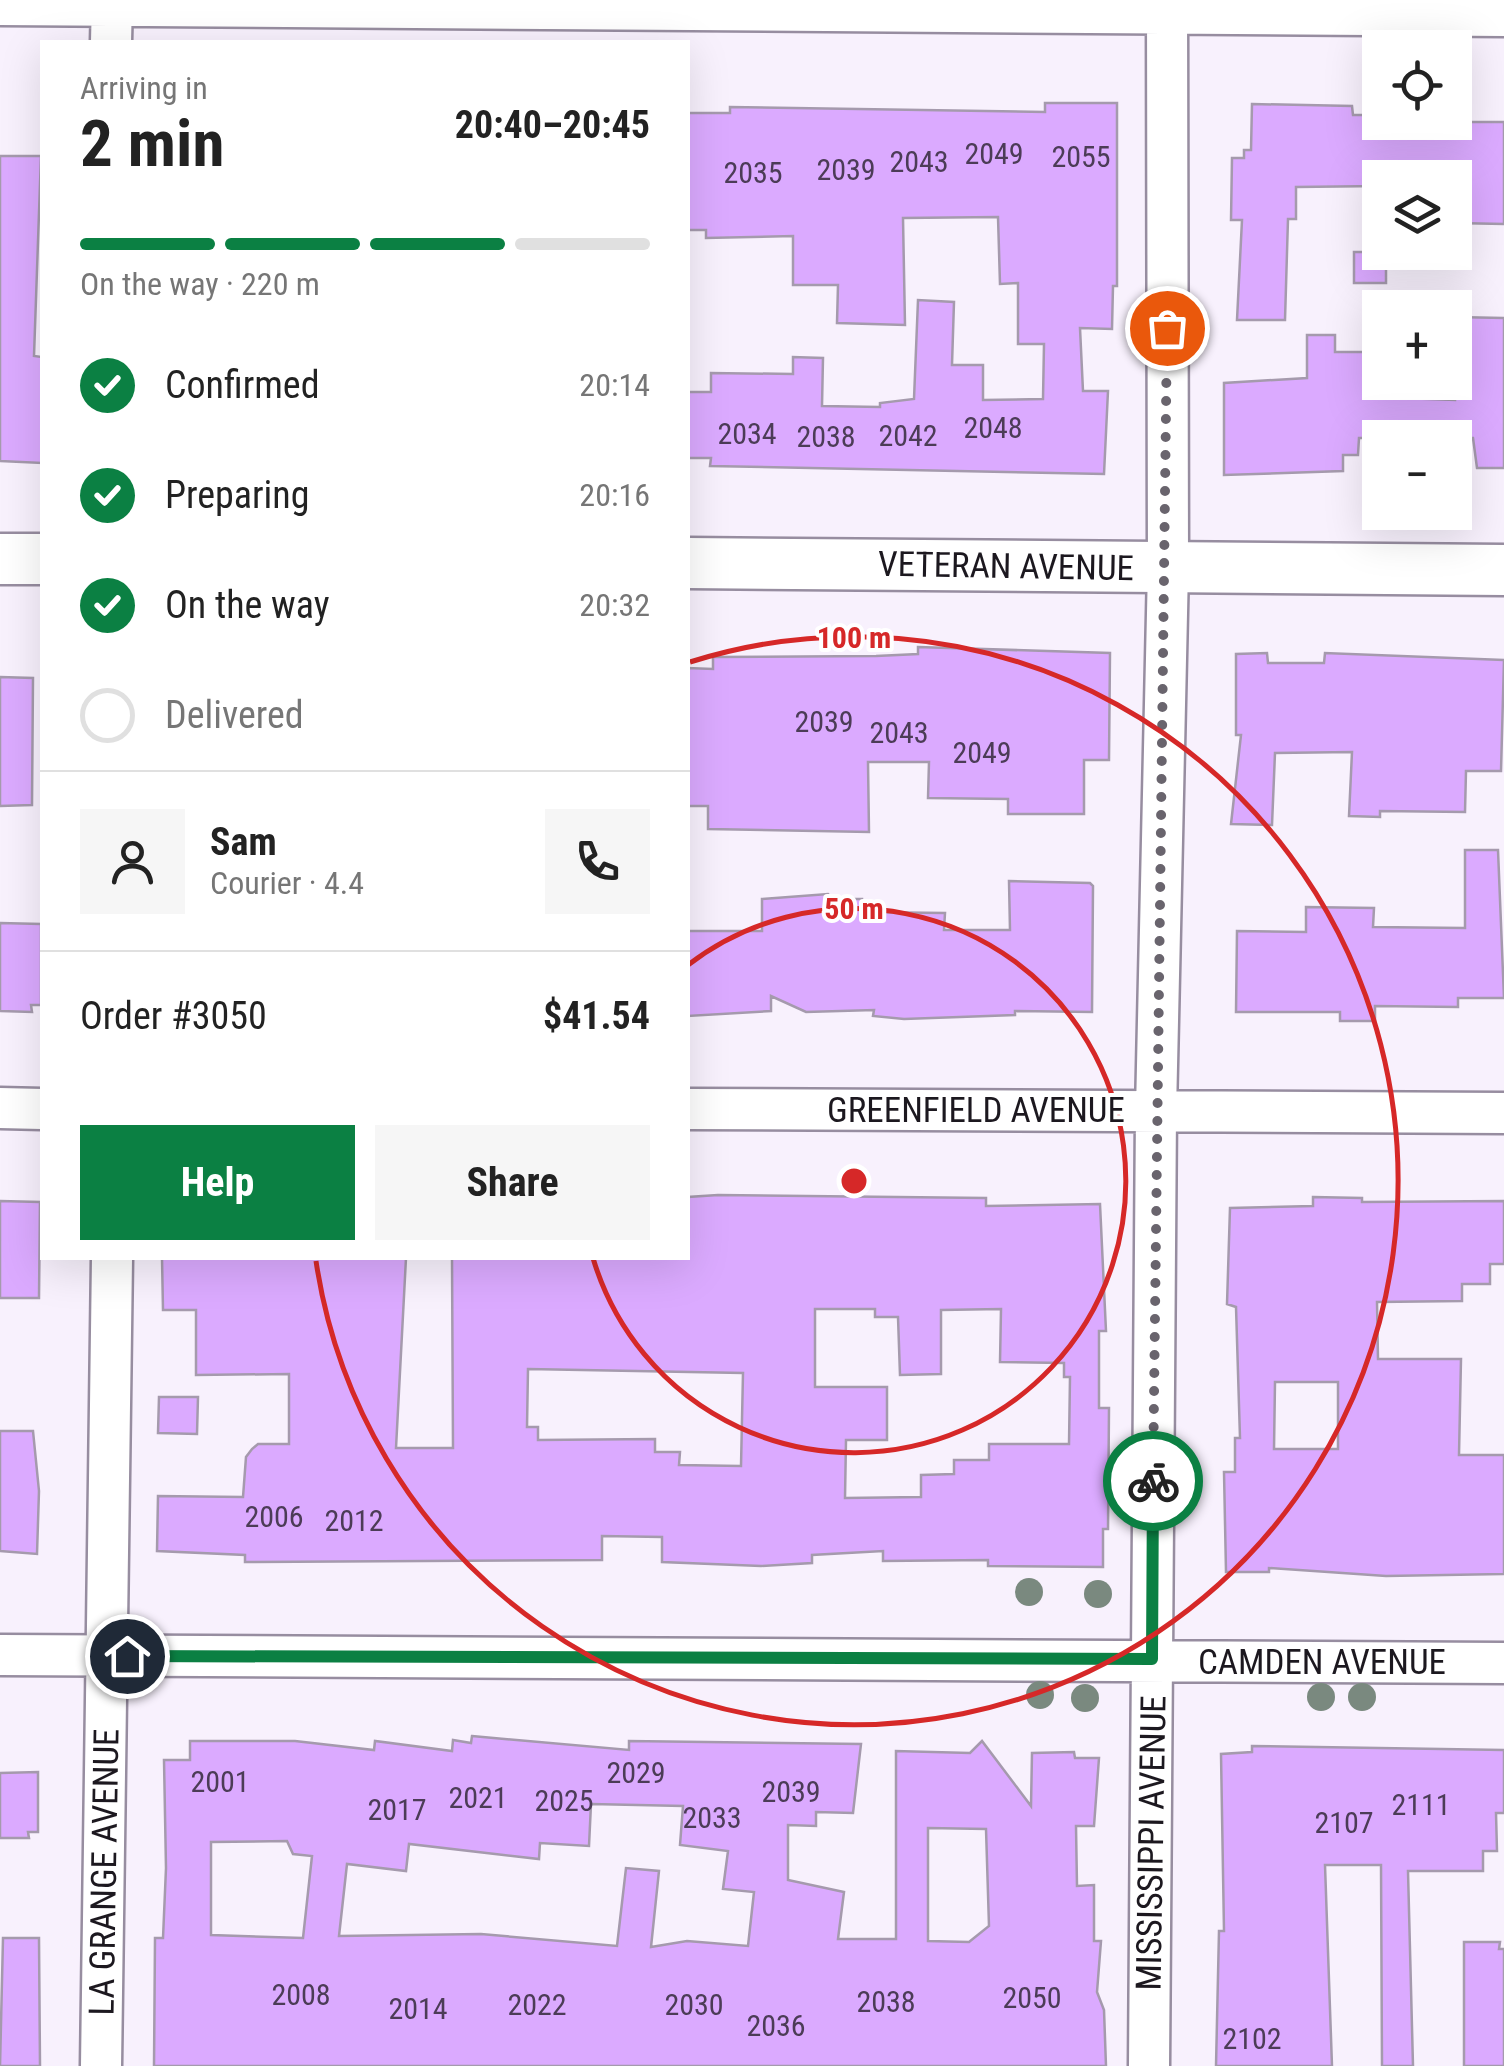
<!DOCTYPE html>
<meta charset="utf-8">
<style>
:root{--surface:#fff;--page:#f6f6f6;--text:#222;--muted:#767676;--line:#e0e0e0;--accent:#0b8043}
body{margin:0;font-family:"Roboto Condensed",sans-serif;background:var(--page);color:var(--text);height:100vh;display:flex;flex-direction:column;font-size:38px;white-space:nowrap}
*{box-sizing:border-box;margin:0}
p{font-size:32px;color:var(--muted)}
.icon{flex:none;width:55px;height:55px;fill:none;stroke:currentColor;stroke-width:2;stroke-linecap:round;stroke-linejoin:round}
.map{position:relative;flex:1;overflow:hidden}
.drawer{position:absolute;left:40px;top:40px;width:650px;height:1220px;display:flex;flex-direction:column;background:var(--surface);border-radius:0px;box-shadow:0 10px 40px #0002}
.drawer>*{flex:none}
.tools{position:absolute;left:1362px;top:30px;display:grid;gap:20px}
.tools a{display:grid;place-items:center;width:110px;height:110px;border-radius:0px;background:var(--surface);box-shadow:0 10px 40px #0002;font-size:50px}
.pin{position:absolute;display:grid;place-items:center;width:85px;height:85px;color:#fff;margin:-42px;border:5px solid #fff;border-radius:50%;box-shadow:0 2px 10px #0007}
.courier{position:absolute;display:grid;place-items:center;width:100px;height:100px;margin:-50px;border:8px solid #0b8043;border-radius:50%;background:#fff;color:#222;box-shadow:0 2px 12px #0007}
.headline em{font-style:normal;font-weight:700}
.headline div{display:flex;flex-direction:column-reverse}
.headline{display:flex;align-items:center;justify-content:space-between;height:170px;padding:0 40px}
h1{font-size:65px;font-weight:700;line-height:75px}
.bar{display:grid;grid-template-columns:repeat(4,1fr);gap:15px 10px;align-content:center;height:120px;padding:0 40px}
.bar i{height:12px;border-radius:8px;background:var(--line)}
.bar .selected{background:var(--accent)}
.bar p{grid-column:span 4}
.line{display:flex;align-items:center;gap:25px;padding:0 40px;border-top:2px solid var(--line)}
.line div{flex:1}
.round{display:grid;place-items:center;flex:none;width:105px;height:105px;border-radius:0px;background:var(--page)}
ol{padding:0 40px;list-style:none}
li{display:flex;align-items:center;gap:30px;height:110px}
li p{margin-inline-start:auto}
li .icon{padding:10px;border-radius:50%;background:var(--accent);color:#fff;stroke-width:4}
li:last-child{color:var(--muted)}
li i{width:55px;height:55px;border:5px solid var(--line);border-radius:50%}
.button{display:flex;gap:20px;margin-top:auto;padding:20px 40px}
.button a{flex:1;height:115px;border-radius:0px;background:var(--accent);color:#fff;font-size:40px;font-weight:700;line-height:115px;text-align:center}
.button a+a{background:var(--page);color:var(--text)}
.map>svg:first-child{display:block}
</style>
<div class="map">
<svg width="1504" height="2066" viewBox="0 0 1504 2066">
<rect width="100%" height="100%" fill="#f8f1fd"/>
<path fill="#dbaaff" stroke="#a59aad" stroke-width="2.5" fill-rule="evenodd" d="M1045,103H1117V286H1113L1112,329L1080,328L1083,391H1108L1104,474L710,466L711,458H688V392H711V373L793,374V357L823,358L822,406L880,407V403L914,399L918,300L954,302L952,365H983V400L1043,399L1044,344H1018V283L1000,284L998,217L903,218L905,325L837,323L838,285H793V236L706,238V230H688V113H730V107L1045,112Z
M1252,104L1352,106L1353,115H1371L1372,122H1504V224L1455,223V178H1380V186L1296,187V219H1288L1285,320H1237L1242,220H1231L1232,158H1244V150H1251Z
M0,156H41L34,356L42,357V463L0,461Z
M1354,252H1386V283H1354Z
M1455,317L1504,318V468H1477L1473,438H1359L1358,455H1343V471L1224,475V383L1307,378V335H1335V352H1370V368H1376L1375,397L1455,400Z
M918,647L1110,653L1109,760H1084V814H1008V799L928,798L929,762H868L869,832L708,829V806H688V668L713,669V657L876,656L918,654Z
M1267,653L1268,663H1324L1325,653L1504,660L1501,771H1466L1465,812L1380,811V817L1349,816L1352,752L1275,753L1272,825L1231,824L1241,735H1236V654Z
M0,677L33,678L32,805L0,806Z
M1465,850H1498L1504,998H1458V1007L1375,1006V1021H1340V1012H1236L1237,931L1306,932V907L1374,908L1373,927L1465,928Z
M1009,881L1090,883L1093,886L1092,1012L1015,1011V1015L904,1019L873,1016L874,1010L806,1012L771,996V1011L688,1016V931H762V899L828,894L833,899H862V912L945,913L944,930H1010Z
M0,923L41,924V1005H31L32,1012L0,1011Z
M718,1195L986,1198V1206L1100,1204L1106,1331H1099V1408H1109L1108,1529H1103V1567L988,1566V1560L883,1561V1551L812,1555V1563L761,1566L662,1562V1537L602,1536V1560L245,1562V1555L157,1551L158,1496L243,1497L246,1457L252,1449L258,1444H289V1374L196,1375V1310H163L162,1258H406L396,1448H453L452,1258H688V1197ZM815,1309H875V1317H898L900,1375L941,1374V1310L1001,1309L1000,1362L1064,1363V1377H1070L1069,1444H989V1460H954V1474L921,1475V1497L845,1498L846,1440H887V1387H815ZM528,1369L743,1373L741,1466L679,1465L680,1452H655V1439L538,1440V1427H527Z
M1313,1197L1362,1198V1202L1504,1201V1264H1490V1284H1462V1301L1377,1302L1378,1359H1461L1459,1455H1504V1574L1386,1576L1269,1568V1572H1226L1224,1472H1235V1438H1240L1236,1307L1227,1304L1230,1208L1313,1206ZM1275,1382H1338V1449H1274Z
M0,1201L40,1202L39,1298H0Z
M159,1397H198L197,1434L158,1433Z
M0,1431H33L39,1491L37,1554L0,1551Z
M472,1736L629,1750V1741L861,1744L853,1813L816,1812V1826L788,1825V1880L844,1892L838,1939H896V1751L970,1753L982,1741L1031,1806L1032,1753L1074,1752L1075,1758H1099L1094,1826H1076L1077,1886L1094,1885V1941H1101L1097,1992L1104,2010L1106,2066H154L155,1938H163L166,1868L164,1760H190V1741H295L374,1750L375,1741L452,1751L453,1740L471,1743ZM591,1804L683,1806L680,1845L728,1851L723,1889L754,1892L748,1946L687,1941L651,1947L659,1871L626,1868L617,1946L481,1934L339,1936L347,1864L406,1871L409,1844L539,1859L540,1843L589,1846ZM928,1828L986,1829L989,1926L969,1942L928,1941ZM287,1841L293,1854L312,1856L303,1938L211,1935V1842Z
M1252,1746L1504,1750V1813H1496L1497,1851H1483V1871H1408L1413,2066H1382L1381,1865H1325L1332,2066H1216L1219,1931H1224L1221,1754L1252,1752Z
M38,1772V1832H28L29,1838H0V1773Z
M3,1938H39L40,2066H0Z
M1464,1942H1500L1499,1949H1504V2066H1464Z"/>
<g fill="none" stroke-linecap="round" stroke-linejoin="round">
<defs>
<path id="minor" d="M0,5L1504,16
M111,42L112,0
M0,1108L42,1109
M688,1109L1504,1113
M0,1655L1504,1663
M101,2066L112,1258
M1149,2066L1156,1111L1168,568L1167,0"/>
<path id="tertiary" d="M0,559H42
M688,563L1504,570"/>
</defs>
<use href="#minor" stroke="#978da0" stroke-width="45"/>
<use href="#tertiary" stroke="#978da0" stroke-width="55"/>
<use href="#minor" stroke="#fff" stroke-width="40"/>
<use href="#tertiary" stroke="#fff" stroke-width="50"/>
</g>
<g fill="#7a897f">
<circle cx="1029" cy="1592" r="14"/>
<circle cx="1098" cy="1594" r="14"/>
<circle cx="1040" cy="1695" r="14"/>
<circle cx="1321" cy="1697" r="14"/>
<circle cx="1362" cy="1697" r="14"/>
<circle cx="1085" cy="1698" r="14"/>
</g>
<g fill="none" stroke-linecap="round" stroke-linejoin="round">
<path stroke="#69646d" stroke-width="10" stroke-dasharray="0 18" d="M1153,1481L1167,328"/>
<path stroke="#0b8043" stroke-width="12" d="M127,1656L1152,1659L1153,1481"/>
</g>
<g fill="none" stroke="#d62828" stroke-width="5">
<path d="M688 965A272 272 0 1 1 593 1258"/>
<path d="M690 662A544 544 0 1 1 316 1261"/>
</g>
<g text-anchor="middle" stroke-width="8" stroke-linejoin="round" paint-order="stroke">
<g font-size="30" fill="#4c3c57">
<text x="994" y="164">2049</text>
<text x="1081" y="167">2055</text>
<text x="919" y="172">2043</text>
<text x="846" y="180">2039</text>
<text x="753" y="183">2035</text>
<text x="993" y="438">2048</text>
<text x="747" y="444">2034</text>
<text x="908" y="446">2042</text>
<text x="826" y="447">2038</text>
<text x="824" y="732">2039</text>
<text x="899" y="743">2043</text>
<text x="982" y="763">2049</text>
<text x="274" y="1527">2006</text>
<text x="354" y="1531">2012</text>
<text x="636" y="1783">2029</text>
<text x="220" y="1792">2001</text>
<text x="791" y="1802">2039</text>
<text x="478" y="1808">2021</text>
<text x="564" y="1811">2025</text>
<text x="1421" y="1815">2111</text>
<text x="397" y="1820">2017</text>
<text x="712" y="1828">2033</text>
<text x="1344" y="1833">2107</text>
<text x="301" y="2005">2008</text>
<text x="1032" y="2008">2050</text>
<text x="886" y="2012">2038</text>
<text x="537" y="2015">2022</text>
<text x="694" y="2015">2030</text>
<text x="418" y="2019">2014</text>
<text x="776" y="2036">2036</text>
<text x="1252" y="2049">2102</text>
</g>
<g font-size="35" fill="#1c181f" stroke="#fff">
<text transform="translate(1006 566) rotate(1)" y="12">VETERAN AVENUE</text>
<text x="976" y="1122">GREENFIELD AVENUE</text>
<text x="1322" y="1674">CAMDEN AVENUE</text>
<text transform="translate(1151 1843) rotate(-89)" y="12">MISSISSIPPI AVENUE</text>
<text transform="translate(104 1872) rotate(-89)" y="12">LA GRANGE AVENUE</text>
</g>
</g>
<circle cx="854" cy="1181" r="15" fill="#d62828" stroke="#fff" stroke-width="5"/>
<g font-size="30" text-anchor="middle" font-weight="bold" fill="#d62828" stroke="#fff" stroke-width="8" stroke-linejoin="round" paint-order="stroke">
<text x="854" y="648">100 m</text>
<text x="854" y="919">50 m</text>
</g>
</svg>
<div class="tools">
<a><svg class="icon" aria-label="locate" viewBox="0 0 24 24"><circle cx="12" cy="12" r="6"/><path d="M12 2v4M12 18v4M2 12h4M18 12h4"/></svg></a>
<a><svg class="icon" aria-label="layers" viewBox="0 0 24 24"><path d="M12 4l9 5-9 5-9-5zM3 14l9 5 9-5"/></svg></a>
<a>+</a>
<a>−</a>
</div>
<div class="pin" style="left:1167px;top:328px;background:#ea580c"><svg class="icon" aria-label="bag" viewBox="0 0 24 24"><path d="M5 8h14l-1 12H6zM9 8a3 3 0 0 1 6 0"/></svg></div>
<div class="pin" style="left:127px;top:1656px;background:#1f2937"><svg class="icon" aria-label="home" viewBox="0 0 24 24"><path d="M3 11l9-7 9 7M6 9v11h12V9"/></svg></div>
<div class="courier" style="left:1153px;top:1481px"><svg class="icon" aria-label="bike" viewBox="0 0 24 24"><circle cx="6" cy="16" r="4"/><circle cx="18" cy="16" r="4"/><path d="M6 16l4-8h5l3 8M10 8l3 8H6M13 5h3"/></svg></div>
<section class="drawer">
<div class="headline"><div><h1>2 min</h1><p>Arriving in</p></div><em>20:40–20:45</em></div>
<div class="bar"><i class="selected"></i><i class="selected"></i><i class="selected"></i><i></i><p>On the way · 220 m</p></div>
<ol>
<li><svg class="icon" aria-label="check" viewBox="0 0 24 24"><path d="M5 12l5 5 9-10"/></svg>Confirmed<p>20:14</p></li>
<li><svg class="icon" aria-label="check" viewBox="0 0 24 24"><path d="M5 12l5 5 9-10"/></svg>Preparing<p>20:16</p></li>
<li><svg class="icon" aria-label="check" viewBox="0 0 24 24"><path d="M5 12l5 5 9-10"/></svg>On the way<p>20:32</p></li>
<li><i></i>Delivered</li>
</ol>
<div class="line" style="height:180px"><a class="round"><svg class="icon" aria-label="person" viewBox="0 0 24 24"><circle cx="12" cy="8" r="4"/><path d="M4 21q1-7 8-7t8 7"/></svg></a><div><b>Sam</b><p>Courier · 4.4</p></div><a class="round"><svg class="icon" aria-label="phone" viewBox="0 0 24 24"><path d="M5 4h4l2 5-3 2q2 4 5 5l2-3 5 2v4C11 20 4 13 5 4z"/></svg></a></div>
<div class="line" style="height:130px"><div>Order #3050</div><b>$41.54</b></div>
<div class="button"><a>Help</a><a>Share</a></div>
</section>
</div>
